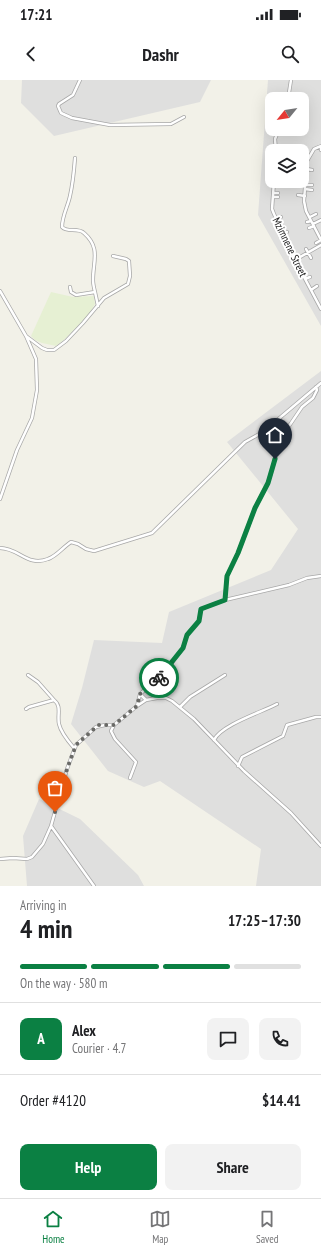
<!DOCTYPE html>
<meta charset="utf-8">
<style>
:root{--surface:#fff;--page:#f2f2f2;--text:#202124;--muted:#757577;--line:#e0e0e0;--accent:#0b8043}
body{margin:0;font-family:"PT Sans Narrow",sans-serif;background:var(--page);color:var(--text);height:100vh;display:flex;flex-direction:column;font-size:15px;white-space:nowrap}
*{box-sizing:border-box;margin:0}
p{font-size:13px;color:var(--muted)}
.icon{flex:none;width:22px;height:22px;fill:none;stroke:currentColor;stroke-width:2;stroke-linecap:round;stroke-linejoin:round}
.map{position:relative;height:806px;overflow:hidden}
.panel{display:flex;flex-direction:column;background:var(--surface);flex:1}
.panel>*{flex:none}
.needle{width:26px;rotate:240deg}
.tools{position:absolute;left:265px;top:12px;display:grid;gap:8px}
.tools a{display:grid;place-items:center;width:44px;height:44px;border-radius:8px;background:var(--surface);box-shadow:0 4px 16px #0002;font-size:20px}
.pin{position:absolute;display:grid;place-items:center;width:34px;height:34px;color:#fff;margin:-41px -17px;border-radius:50% 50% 50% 0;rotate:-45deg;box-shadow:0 0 4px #0007}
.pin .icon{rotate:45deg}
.courier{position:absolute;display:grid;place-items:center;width:40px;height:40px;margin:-20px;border:3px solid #0b8043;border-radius:50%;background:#fff;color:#222;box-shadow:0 1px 5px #0007}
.overview em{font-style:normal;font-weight:700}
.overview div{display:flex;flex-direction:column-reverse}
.overview{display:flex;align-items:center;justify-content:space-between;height:68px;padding:0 20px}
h1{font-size:26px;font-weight:700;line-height:30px}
.bar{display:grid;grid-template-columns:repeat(4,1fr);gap:6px 4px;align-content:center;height:48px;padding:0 20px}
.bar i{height:5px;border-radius:3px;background:var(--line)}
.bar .current{background:var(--accent)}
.bar p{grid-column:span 4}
.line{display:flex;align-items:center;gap:10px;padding:0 20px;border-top:1px solid var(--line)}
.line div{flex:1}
.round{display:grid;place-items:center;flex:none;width:42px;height:42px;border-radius:8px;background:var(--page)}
.cta{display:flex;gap:8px;margin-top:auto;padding:8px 20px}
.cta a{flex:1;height:46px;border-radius:8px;background:var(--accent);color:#fff;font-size:16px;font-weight:700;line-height:46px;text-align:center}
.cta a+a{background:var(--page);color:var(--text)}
.status{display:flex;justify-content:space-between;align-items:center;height:28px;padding:0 20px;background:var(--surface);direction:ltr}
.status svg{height:11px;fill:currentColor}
header{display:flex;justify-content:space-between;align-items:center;height:52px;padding:0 20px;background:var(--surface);font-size:18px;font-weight:700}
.menu{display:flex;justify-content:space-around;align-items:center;height:56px;border-top:1px solid var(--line);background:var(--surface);font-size:11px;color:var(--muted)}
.menu a{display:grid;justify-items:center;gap:2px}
.menu .current{color:var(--accent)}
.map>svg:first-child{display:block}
</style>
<div class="status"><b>17:21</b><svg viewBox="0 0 49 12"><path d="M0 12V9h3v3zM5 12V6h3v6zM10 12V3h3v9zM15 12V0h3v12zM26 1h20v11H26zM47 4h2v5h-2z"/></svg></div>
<header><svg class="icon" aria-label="back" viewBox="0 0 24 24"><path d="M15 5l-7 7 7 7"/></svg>Dashr<svg class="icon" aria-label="search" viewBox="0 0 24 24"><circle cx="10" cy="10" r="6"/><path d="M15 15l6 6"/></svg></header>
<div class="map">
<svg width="321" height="806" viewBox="0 0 321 806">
<rect width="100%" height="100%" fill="#f2f1e8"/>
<path fill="#dfdfde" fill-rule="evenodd" d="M22,0H211L200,22L54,56L21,23Z
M268,0H321V246L258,135ZM272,19H302V49H272ZM272,71H302V101H272Z
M321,291V806H256L261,769L160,701L144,707L108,691L71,644L82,608L94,560L162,563L169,532L271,490L298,449L227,362Z
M39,719L80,739L138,795L144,806H27L23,756Z"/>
<path fill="#e6f0d3" d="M51,212L73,217L94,216L95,224L88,236L65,259L56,266L42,263L35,260L31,256Z"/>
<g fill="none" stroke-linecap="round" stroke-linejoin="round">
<defs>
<path id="minor" d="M80,0L73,15L59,24L58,26L61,33L72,38L110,45L171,44L184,37
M288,19L291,0
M294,49L302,50L306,43
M321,66L314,69L307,81L304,121L306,131L321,160
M321,66V70
M276,71L275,59L279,49
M75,78C74,91 73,103 70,116C68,126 62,136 62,147C67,153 78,147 84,153C101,168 93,181 93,200C93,204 94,208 95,212
M307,89L312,90
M274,101L272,129L274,134L295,180L321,229
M306,105H312
M305,109L312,110
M273,113H278
M298,115L305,116
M273,117H278
M310,137L316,134
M276,140L281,137
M307,142L311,141
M313,144L321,140
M309,148L314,146
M283,154L287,152
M316,163L321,160
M306,169L311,178
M295,180L321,165
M305,199L310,197
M70,207L71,212L76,215L95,212L98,226
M311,210L317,206
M0,211L26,256L36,279L37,310L32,338L17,370L0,419
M26,256L42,268L47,270H54L66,261L83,243L104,218L128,204L130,196L129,181L126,179L113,176
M0,468C19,468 27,487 48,479C57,476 63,467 71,462L78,464L86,469L94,471L152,453L245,362L263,352L321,303
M321,496L307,498L289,505L225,520L201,529L199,541L187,555L183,568L164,593L140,614L137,626L146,620L157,618H166L172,621L194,639L244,691L291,733L321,766
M225,520L227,496L238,473L255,428L268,403L275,379L285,352L302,327L313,318L317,310L316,307
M28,595L38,602L54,620
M140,614L146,620
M180,627L190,617L225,595
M26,629L29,627L54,620C62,626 57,635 59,644C61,653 68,661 74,668
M214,660C221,645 262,632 277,624
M238,686L242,677L283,656L287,645L316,637H321
M130,698L136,682L115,659L111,651L114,645L137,626
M0,779L13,778L27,779L32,777L43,764L51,746
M94,806L51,746L67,689L76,665L96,647L105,645H114"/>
</defs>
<use href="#minor" stroke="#a8a8a8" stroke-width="4"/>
<use href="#minor" stroke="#fff" stroke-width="2.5"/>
</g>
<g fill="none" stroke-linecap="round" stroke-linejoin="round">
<path stroke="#6a6a67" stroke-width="4" stroke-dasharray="0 7.2" d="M55,732L67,689L76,665L96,647L99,645H114L137,626L140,614L159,598"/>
<path stroke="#0b8043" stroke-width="5" d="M159,598L183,568L187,555L199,541L201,529L225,520L227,496L238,473L255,428L268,403L275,379"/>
</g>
<g text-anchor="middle" stroke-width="4" stroke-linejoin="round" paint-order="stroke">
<g font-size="11" fill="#212121" stroke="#fff">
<text transform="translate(290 167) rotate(64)" y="4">Mzimnene Street</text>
</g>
</g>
</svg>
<div class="tools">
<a><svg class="needle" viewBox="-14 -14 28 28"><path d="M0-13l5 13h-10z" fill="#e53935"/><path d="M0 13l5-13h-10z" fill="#757577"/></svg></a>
<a><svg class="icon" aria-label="layers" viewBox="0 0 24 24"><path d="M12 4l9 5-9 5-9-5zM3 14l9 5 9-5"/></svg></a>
</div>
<div class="pin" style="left:55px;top:732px;background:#ea580c"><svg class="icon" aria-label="bag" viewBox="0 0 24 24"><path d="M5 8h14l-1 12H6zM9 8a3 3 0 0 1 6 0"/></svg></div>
<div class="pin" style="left:275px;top:379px;background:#1f2937"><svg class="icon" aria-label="home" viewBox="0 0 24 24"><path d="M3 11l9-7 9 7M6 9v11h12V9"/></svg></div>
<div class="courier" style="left:159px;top:598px"><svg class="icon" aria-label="bike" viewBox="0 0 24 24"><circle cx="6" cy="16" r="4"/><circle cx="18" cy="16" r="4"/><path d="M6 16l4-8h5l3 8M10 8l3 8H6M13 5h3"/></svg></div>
</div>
<section class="panel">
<div class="overview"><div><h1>4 min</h1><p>Arriving in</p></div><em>17:25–17:30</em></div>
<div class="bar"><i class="current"></i><i class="current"></i><i class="current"></i><i></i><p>On the way · 580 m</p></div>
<div class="line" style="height:72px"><b class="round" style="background:var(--accent);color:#fff">A</b><div><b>Alex</b><p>Courier · 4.7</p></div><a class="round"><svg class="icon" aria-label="chat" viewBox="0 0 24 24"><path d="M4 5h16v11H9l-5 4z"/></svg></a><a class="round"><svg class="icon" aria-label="phone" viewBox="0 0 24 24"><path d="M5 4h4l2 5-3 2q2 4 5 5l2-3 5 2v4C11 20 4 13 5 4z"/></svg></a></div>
<div class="line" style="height:52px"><div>Order #4120</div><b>$14.41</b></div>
<div class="cta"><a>Help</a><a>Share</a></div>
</section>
<nav class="menu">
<a class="current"><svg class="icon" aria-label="home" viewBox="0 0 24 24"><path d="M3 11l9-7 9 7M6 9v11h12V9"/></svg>Home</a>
<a><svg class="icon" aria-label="map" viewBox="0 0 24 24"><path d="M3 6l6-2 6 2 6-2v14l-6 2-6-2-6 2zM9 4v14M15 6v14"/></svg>Map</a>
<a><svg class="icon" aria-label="saved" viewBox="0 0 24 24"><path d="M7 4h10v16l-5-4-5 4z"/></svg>Saved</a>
</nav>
